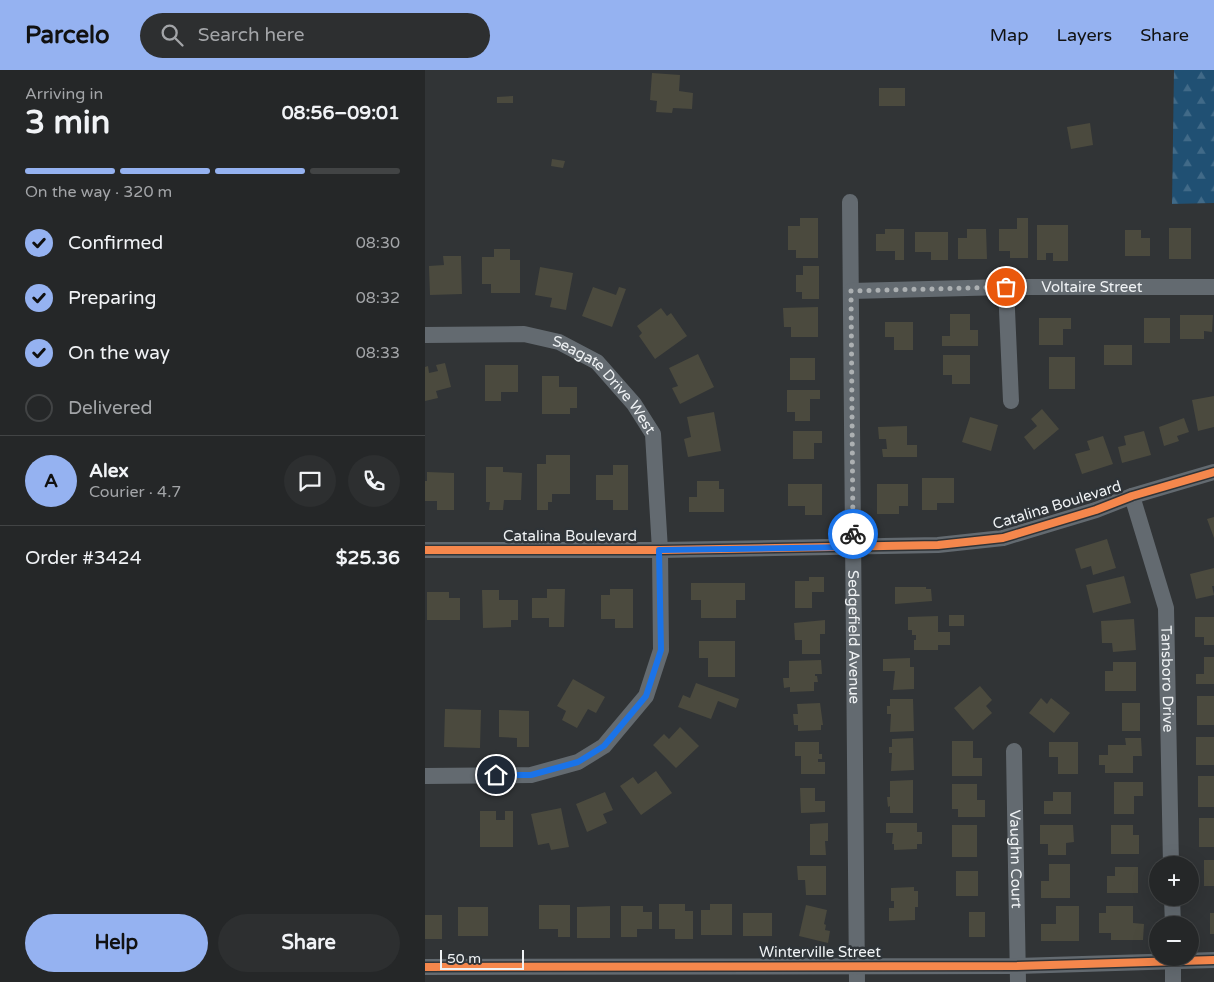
<!DOCTYPE html>
<meta charset="utf-8">
<style>
:root{--surface:#252728;--page:#2d2f30;--text:#f1f3f6;--muted:#a3a5a8;--line:#424445;--accent:#95b2f1}
body{margin:0;font-family:"Varela Round",sans-serif;background:var(--page);color:var(--text);height:100vh;display:flex;flex-direction:column;font-size:19px;white-space:nowrap}
*{box-sizing:border-box;margin:0}
p{font-size:16px;color:var(--muted)}
.icon{flex:none;width:28px;height:28px;fill:none;stroke:currentColor;stroke-width:2;stroke-linecap:round;stroke-linejoin:round}
.map{position:relative;flex:1;overflow:hidden}
.panel{display:flex;flex-direction:column;background:var(--surface);width:425px}
.panel>*{flex:none}
.controls{position:absolute;left:724px;top:786px;display:grid;gap:10px}
.controls a{display:grid;place-items:center;width:50px;height:50px;border-radius:50%;background:var(--surface);box-shadow:0 5px 20px #0002,0 0 0 1px var(--line);font-size:25px}
.scale{position:absolute;left:15px;bottom:12px;width:84px;box-sizing:border-box;padding-left:5px;border:2px solid #eff2f4;border-top:0;font-size:14px;line-height:18px;white-space:nowrap;color:#eff2f4;-webkit-text-stroke:4px #2f3438;paint-order:stroke}
.pin{position:absolute;display:grid;place-items:center;width:42px;height:42px;color:#fff;margin:-21px;border:2px solid #fff;border-radius:50%;box-shadow:0 1px 5px #0007}
.courier{position:absolute;display:grid;place-items:center;width:50px;height:50px;margin:-25px;border:4px solid #1a73e8;border-radius:50%;background:#fff;color:#222;box-shadow:0 1px 6px #0007}
.headline em{font-style:normal;font-weight:700}
.headline div{display:flex;flex-direction:column-reverse}
.headline{display:flex;align-items:center;justify-content:space-between;height:85px;padding:0 25px}
h1{font-size:32px;font-weight:700;line-height:38px}
.bar{display:grid;grid-template-columns:repeat(4,1fr);gap:8px 5px;align-content:center;height:60px;padding:0 25px}
.bar i{height:6px;border-radius:4px;background:var(--line)}
.bar .active{background:var(--accent)}
.bar p{grid-column:span 4}
.line{display:flex;align-items:center;gap:12px;padding:0 25px;border-top:1px solid var(--line)}
.line div{flex:1}
.round{display:grid;place-items:center;flex:none;width:52px;height:52px;border-radius:26px;background:var(--page)}
ol{padding:0 25px;list-style:none}
li{display:flex;align-items:center;gap:15px;height:55px}
li p{margin-inline-start:auto}
li .icon{padding:5px;border-radius:50%;background:var(--accent);color:#111;stroke-width:4}
li:last-child{color:var(--muted)}
li i{width:28px;height:28px;border:2px solid var(--line);border-radius:50%}
.action{display:flex;gap:10px;margin-top:auto;padding:10px 25px}
.action a{flex:1;height:58px;border-radius:30px;background:var(--accent);color:#111;font-size:20px;font-weight:700;line-height:58px;text-align:center}
.action a+a{background:var(--page);color:var(--text)}
header{display:flex;align-items:center;gap:30px;box-sizing:border-box;height:70px;padding:0 25px;background:var(--accent);color:#111}
header strong{font-size:24px}
nav{display:flex;gap:28px;margin-inline-start:auto;font-size:18px}
.search{width:350px;height:45px;background:var(--page);display:flex;align-items:center;gap:12px;box-sizing:border-box;padding:0 18px;border-radius:28px;color:var(--muted);font-size:19px}
main{display:flex;flex:1;min-height:0}
.map>svg:first-child{display:block}
</style>
<header>
<strong>Parcelo</strong>
<div class="search"><svg class="icon" aria-label="search" viewBox="0 0 24 24"><circle cx="10" cy="10" r="6"/><path d="M15 15l6 6"/></svg>Search here</div>
<nav><a>Map</a><a>Layers</a><a>Share</a></nav>
</header>
<main>
<section class="panel">
<div class="headline"><div><h1>3 min</h1><p>Arriving in</p></div><em>08:56–09:01</em></div>
<div class="bar"><i class="active"></i><i class="active"></i><i class="active"></i><i></i><p>On the way · 320 m</p></div>
<ol>
<li><svg class="icon" aria-label="check" viewBox="0 0 24 24"><path d="M5 12l5 5 9-10"/></svg>Confirmed<p>08:30</p></li>
<li><svg class="icon" aria-label="check" viewBox="0 0 24 24"><path d="M5 12l5 5 9-10"/></svg>Preparing<p>08:32</p></li>
<li><svg class="icon" aria-label="check" viewBox="0 0 24 24"><path d="M5 12l5 5 9-10"/></svg>On the way<p>08:33</p></li>
<li><i></i>Delivered</li>
</ol>
<div class="line" style="height:90px"><b class="round" style="background:var(--accent);color:#111">A</b><div><b>Alex</b><p>Courier · 4.7</p></div><a class="round"><svg class="icon" aria-label="chat" viewBox="0 0 24 24"><path d="M4 5h16v11H9l-5 4z"/></svg></a><a class="round"><svg class="icon" aria-label="phone" viewBox="0 0 24 24"><path d="M5 4h4l2 5-3 2q2 4 5 5l2-3 5 2v4C11 20 4 13 5 4z"/></svg></a></div>
<div class="line" style="height:65px"><div>Order #3424</div><b>$25.36</b></div>
<div class="action"><a>Help</a><a>Share</a></div>
</section>
<div class="map">
<svg width="789" height="912" viewBox="0 0 789 912">
<defs>
<pattern id="forest-firs" width="22" height="20" patternUnits="userSpaceOnUse" patternTransform="scale(1.25)"><rect width="22" height="20" fill="#205073"/><path d="M5 1l3.5 6h-7zM16 11l3.5 6h-7z" fill="#416a88"/></pattern>
</defs>
<rect width="100%" height="100%" fill="#313436"/>
<path fill="url(#forest-firs)" d="M749,0H789V133L747,134Z"/>
<path fill="#4b4a3e" d="M227,3L255,5L254,21L268,23L267,39L248,38L247,43L231,42L232,31L225,30Z
M454,18H480V36H454Z
M88,26V33H72V27Z
M665,53L668,75L646,79L642,57Z
M127,89L140,91L138,98L126,96Z
M375,148H393V188H371V180H363V156H375Z
M592,148H603V188H585V181H574V159H592Z
M612,155H643V191H628V183H621V190H612Z
M744,158H766V189H744Z
M460,159H479V190H470V181H451V164H460Z
M542,159H561L562,189H533V168H542Z
M700,160H716V168H725V186H700Z
M490,162H523V190H506V182H490Z
M69,179H85V190H95V223H66V214H57V187H69Z
M18,186H36L37,224L5,225L4,196L19,195Z
M378,196H394V229H377V222H371V205H378Z
M115,197L148,203L141,240L125,237L127,228L110,225Z
M168,217L191,225L194,217L201,219L187,257L157,246Z
M393,237V267H366V257H359L358,238Z
M236,238L242,246L246,243L262,266L230,289L214,266L217,263L212,256Z
M525,244H545V260H553V276H517V266H525Z
M755,245H788L787,262L779,261V269H755Z
M614,248H646V259H638V275H614Z
M719,248H745V273H719Z
M460,252H488V280H469V267H460Z
M679,275H707V295H679Z
M273,284L289,317L255,334L247,318L253,316L244,298Z
M518,285H545V314H527V305H518Z
M624,287H650V319H624Z
M365,288H390V310H365Z
M20,293L26,317L11,321L13,328L0,331V297L3,296L4,303L13,301L11,295Z
M60,295H93V322H76V331H60Z
M117,306H134V317H152V338H145V344H117Z
M362,320H395V329H385V351H370V342H362Z
M789,326V357L773,361L767,330Z
M617,339L634,359L609,380L599,367L612,356L606,349Z
M289,342L296,381L263,387L259,369L266,367L262,347Z
M545,347L573,355L566,381L537,372Z
M759,348L764,362L752,366L754,371L739,376L734,357Z
M482,356V375H492V387H458L457,379H462L461,369H454L453,357Z
M368,361H397V373H389V389H368Z
M719,361L726,385L697,393L693,377L701,375L699,366Z
M678,366L688,394L657,404L650,384L665,380L662,371Z
M121,385H145V424H127V432H123V440H112V394H121Z
M188,395H203V440H188V430H171V405H188Z
M61,397H78V402L97,403L96,430H79L78,440H64L65,432H61Z
M2,402L29,403V440H12V431H0V411H2Z
M497,408H529V433H512V440H497Z
M272,411H294V419H299V442H264V427H272Z
M363,414H397V445H380V436H363Z
M452,414H483V436H474V444H452Z
M789,447V468L782,449Z
M682,469L691,498L668,505L666,496L656,499L650,479Z
M789,498V516H787L789,525L771,529L765,504Z
M699,506L706,533L668,543L661,515Z
M384,507H399V522H387V538H370V511H384Z
M266,513H320V530H311V548H276V530H266Z
M470,517H501V519H506L507,531L470,534Z
M122,519H140L139,557H124V548H107V528H122Z
M185,519H208V558H190V549H176V525H185Z
M57,520H74V530H93V550H86V557L58,558Z
M2,522H24V528H35V550H2Z
M524,545H539V556H524Z
M513,546V562H525V575H513V580H489V570H491V565H487V560H483V547Z
M770,547H789V575H779V567H770Z
M709,549L711,580L688,582L687,573H677L676,551Z
M400,550V564H395V584H377V570H370L369,553Z
M274,571H310V607H283V588H274Z
M779,587H789V614H771V604H779Z
M485,588V597H489V619L468,620L470,601H458V589Z
M396,590L397,604H390V606H392L393,612H389V621L365,622V617L359,618L358,608H364V591Z
M688,592H711V621H680V601H688Z
M148,609L180,627L171,643L163,639L152,658L137,650L141,641L132,636Z
M271,613L314,629L311,638L293,631L286,649L253,637L258,625L265,628Z
M555,616L567,630L561,636L567,643L548,660L529,638Z
M772,626H789V655H772Z
M616,628L622,634L626,628L645,643L629,663L604,643Z
M465,629H488L489,661L465,662L466,644H462V636H465Z
M395,633L398,655H396V660L373,661V655H369L368,644H373L372,634Z
M697,633H715V661H697Z
M20,639L56,640L55,678L19,677Z
M74,640L104,641V677H92V668L74,667Z
M255,657L274,676L251,698L228,675L239,664L244,669Z
M771,667H789V695H771Z
M488,668L489,700L466,701L467,683H464V677H467V669Z
M700,668H716L717,686H708V703H680V695H674V685H683V675H701Z
M527,671H548V688H557V706H527Z
M370,672H394V684H397V689H393V692H400V704H376V686H370Z
M624,672H653V704H633V687H624Z
M231,701L247,723L216,745L195,716L208,707L213,714Z
M773,706H789V737H773Z
M488,710V743H465V736L463,737L462,727H465V711Z
M689,712H718V726H709V744H689Z
M527,714H552V730H560V747H533V739H527Z
M375,718H390V731H400V742L376,743Z
M180,722L188,740L178,744L182,753L162,762L151,734Z
M628,722H646V744H619V731H628Z
M136,738L144,777L126,780L124,773L113,775L106,744Z
M55,741H71V750H80V741H88V777H55Z
M774,748H789V777H774Z
M403,753V771H400L401,785H385V754Z
M461,753H492V762H497V774H492V779L469,780V774H467L468,763H461Z
M527,755H552V787H527Z
M615,755H648L649,772L641,773V785H623V774H615Z
M686,755H708V765H714V784H686Z
M779,790H789V816H779Z
M624,794H645V828H616V811H624Z
M372,796H401V825H381L380,810H373Z
M690,797H713V823H682V806H690Z
M531,801H553V826H531Z
M489,817V821H493V837H490V850L464,851V838H469V831H466V818Z
M234,834H260V841H268V869H250V859H234Z
M285,834H307V865H276V840H285Z
M114,835H145V867H133V859H114Z
M381,835L402,840L399,854L401,855L400,860L405,861L403,873L374,866Z
M185,836V868H152V837Z
M196,836H218V842H227V859H212V867H196Z
M631,836H654V871H616V854H631Z
M681,836H708V853L719,854L718,870H686V863H674V843H681Z
M33,837H63V866H33Z
M544,842H560V867H544Z
M318,843H347V866H318Z
M785,843H789V864H785Z
M0,845H17V869H0Z"/>
<g fill="none" stroke-linecap="round" stroke-linejoin="round">
<g stroke="#636a70" stroke-width="16">
<path id="s1" d="M425,132L432,912"/>
<path d="M581,217L586,331"/>
<path id="s2" d="M426,221L581,217H789"/>
<path id="s3" d="M0,265L99,264L134,272L172,292L209,334L228,364L235,480L236,580L221,626L179,676L153,692L106,705L0,706"/>
<path id="s4" d="M707,426L741,538L746,795"/>
<path d="M0,480H235L513,475L578,468L671,440L707,426L789,402"/>
<path id="s5" d="M589,681L593,912"/>
<path d="M747,828L748,855"/>
<path d="M748,888V912"/>
<path d="M0,897L592,896L789,890"/>
</g>
<defs>
<path id="cycleway" d="M0,480H235L513,475L578,468L671,440L707,426L789,402
M0,897L592,896L789,890"/>
</defs>
<use href="#cycleway" stroke="#2f3438" stroke-width="11"/>
<use href="#cycleway" stroke="#f5874c" stroke-width="8"/>
</g>
<g fill="none" stroke-linecap="round" stroke-linejoin="round">
<path stroke="#acb0b2" stroke-width="5" stroke-dasharray="0 9" d="M428,464L426,221L581,217"/>
<path stroke="#1a73e8" stroke-width="6" d="M71,705H106L153,692L179,676L221,626L236,580L234,480L428,477V464"/>
</g>
<g text-anchor="middle" stroke-width="5" stroke-linejoin="round" paint-order="stroke">
<g font-size="15" fill="#eff2f4" stroke="#2f3438">
<text dy="5" stroke="none"><textPath href="#s2" startOffset="241">Voltaire Street</textPath></text>
<text dy="5" stroke="none"><textPath href="#s3" startOffset="198">Seagate Drive West</textPath></text>
<text transform="translate(632 435) rotate(-17)" y="5">Catalina Boulevard</text>
<text x="145" y="471">Catalina Boulevard</text>
<text dy="5" stroke="none"><textPath href="#s1" startOffset="435">Sedgefield Avenue</textPath></text>
<text dy="5" stroke="none"><textPath href="#s4" startOffset="188">Tansboro Drive</textPath></text>
<text dy="5" stroke="none"><textPath href="#s5" startOffset="108">Vaughn Court</textPath></text>
<text x="395" y="887">Winterville Street</text>
</g>
</g>
</svg>
<div class="controls">
<a>+</a>
<a>−</a>
</div>
<div class="scale">50 m</div>
<div class="pin" style="left:581px;top:217px;background:#ea580c"><svg class="icon" aria-label="bag" viewBox="0 0 24 24"><path d="M5 8h14l-1 12H6zM9 8a3 3 0 0 1 6 0"/></svg></div>
<div class="pin" style="left:71px;top:705px;background:#1f2937"><svg class="icon" aria-label="home" viewBox="0 0 24 24"><path d="M3 11l9-7 9 7M6 9v11h12V9"/></svg></div>
<div class="courier" style="left:428px;top:464px"><svg class="icon" aria-label="bike" viewBox="0 0 24 24"><circle cx="6" cy="16" r="4"/><circle cx="18" cy="16" r="4"/><path d="M6 16l4-8h5l3 8M10 8l3 8H6M13 5h3"/></svg></div>
</div>
</main>
